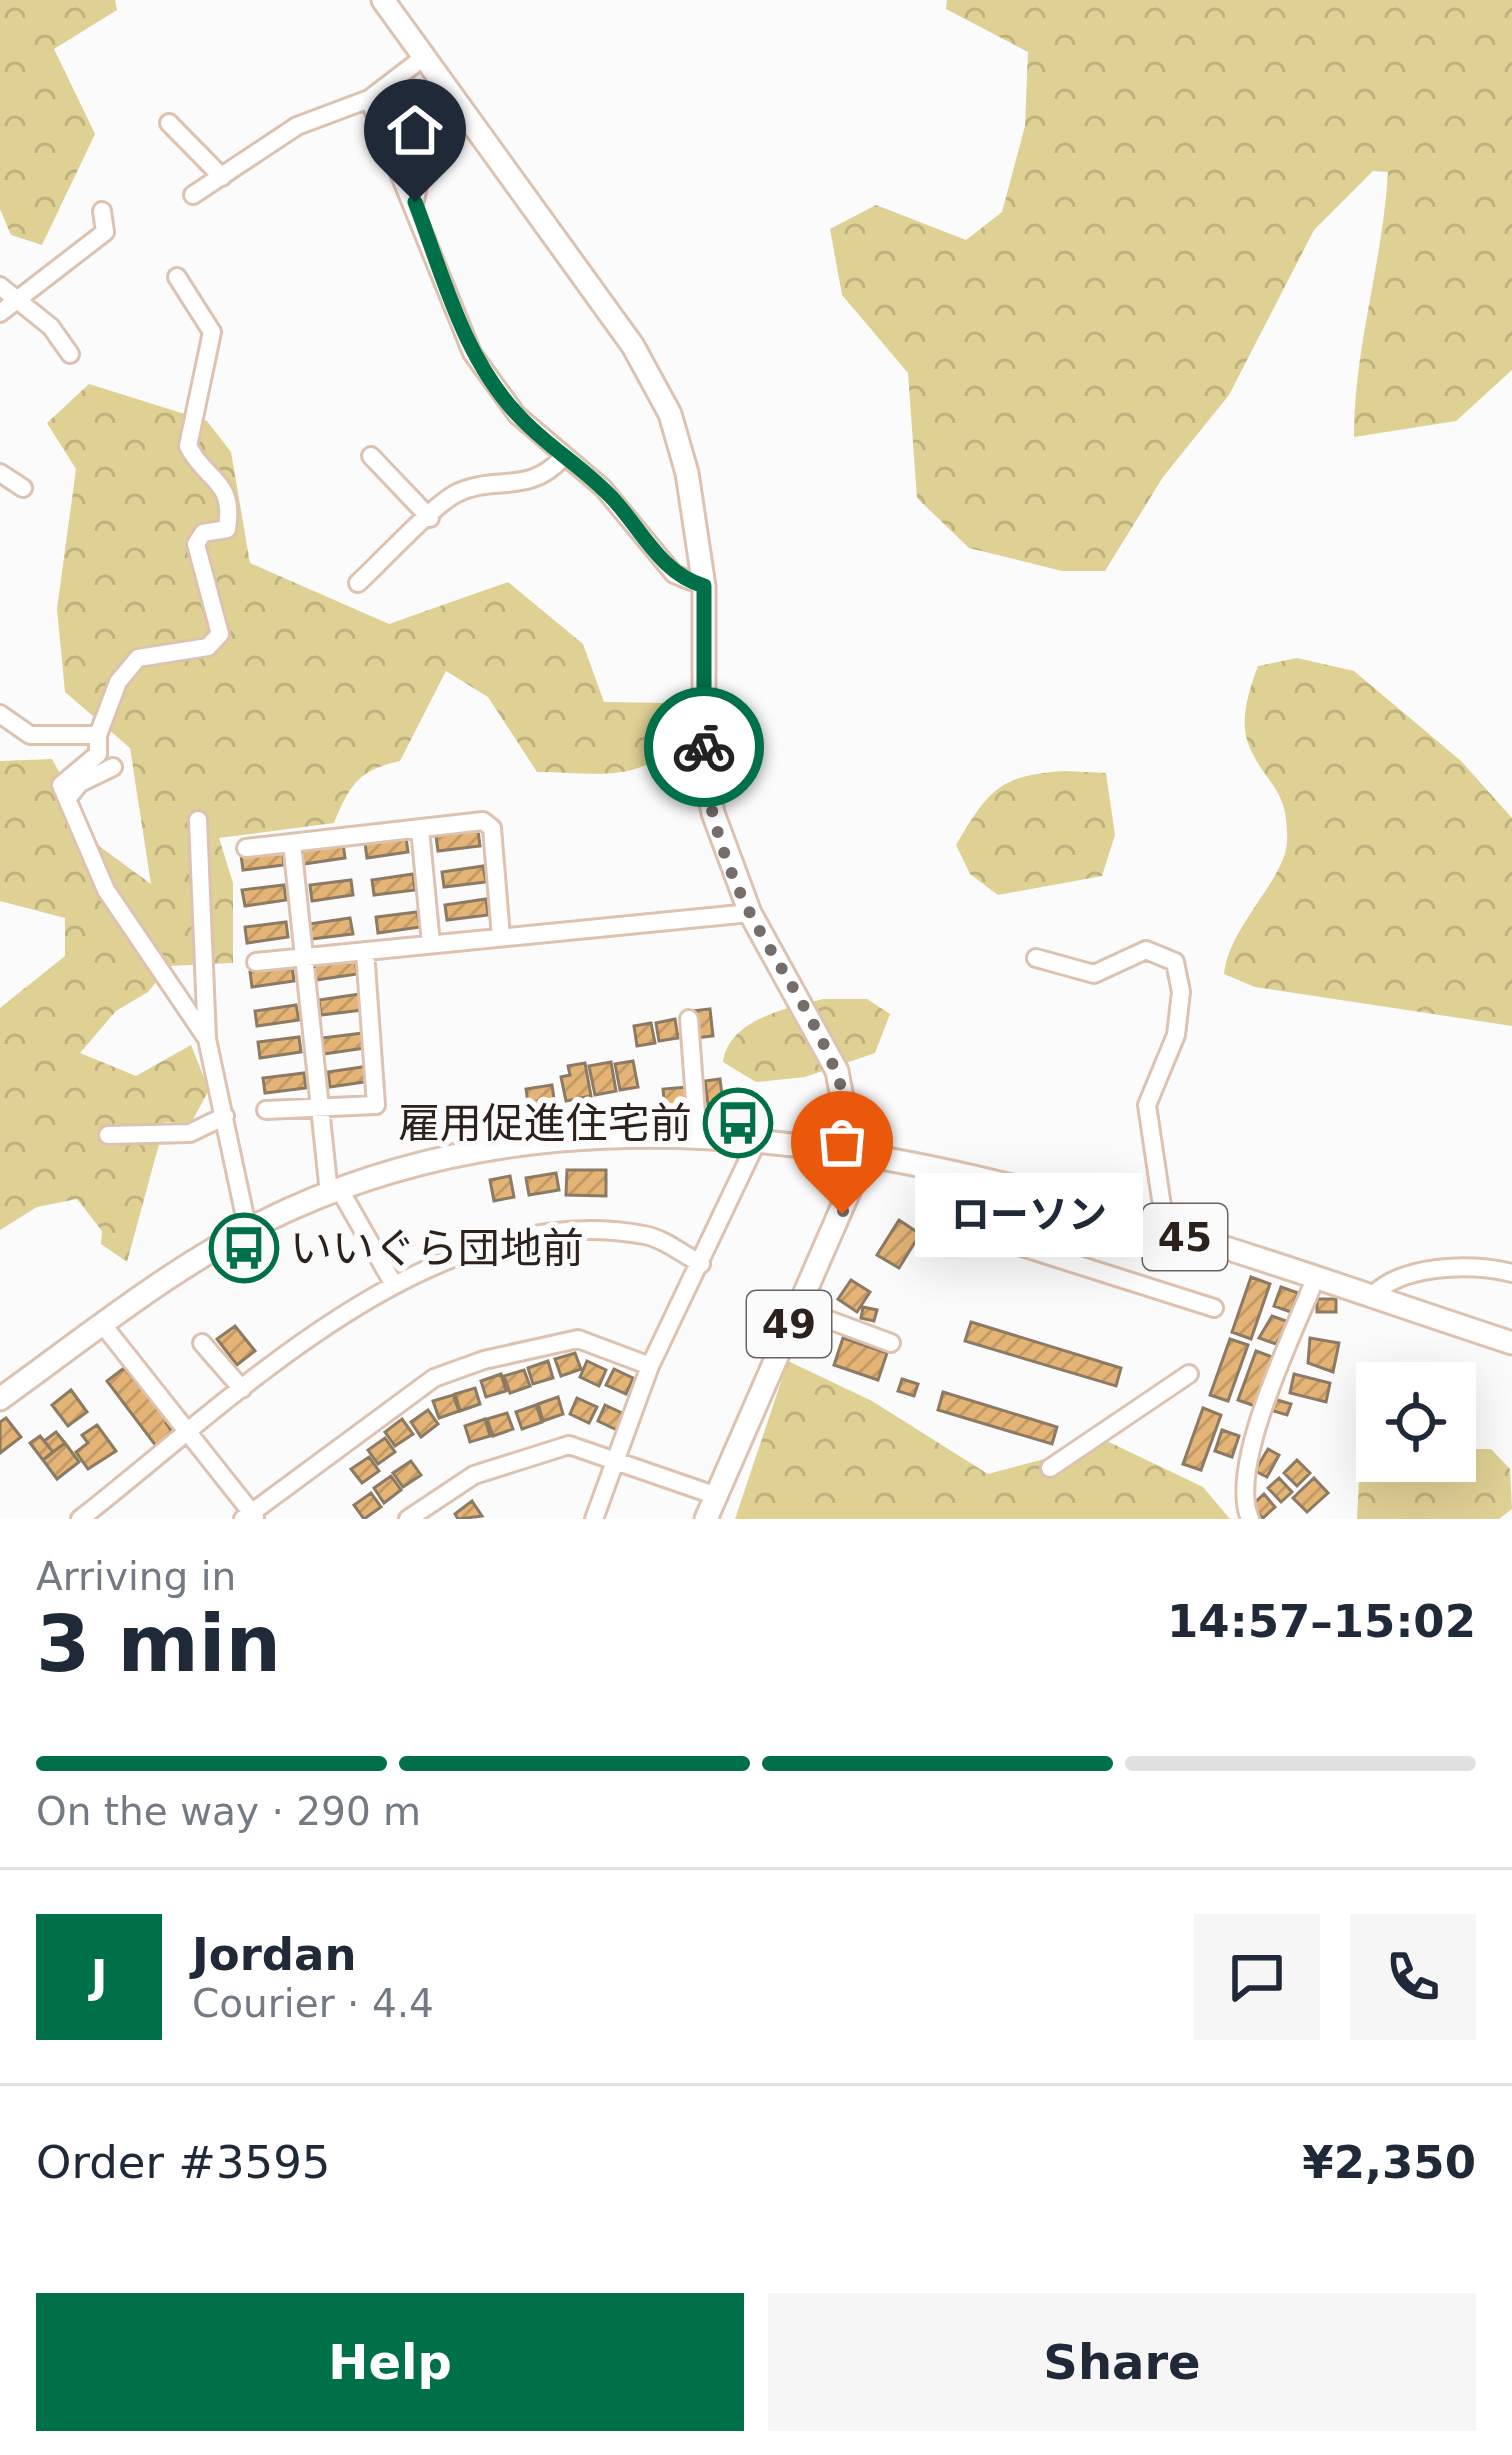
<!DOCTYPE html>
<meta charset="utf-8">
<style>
:root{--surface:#fff;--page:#f6f6f7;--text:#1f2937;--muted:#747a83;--line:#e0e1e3;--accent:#007049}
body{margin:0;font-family:"DejaVu Sans","Noto Sans JP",sans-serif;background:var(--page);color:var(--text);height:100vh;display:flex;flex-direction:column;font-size:45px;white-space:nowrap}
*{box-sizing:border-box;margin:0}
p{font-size:39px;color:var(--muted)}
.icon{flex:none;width:66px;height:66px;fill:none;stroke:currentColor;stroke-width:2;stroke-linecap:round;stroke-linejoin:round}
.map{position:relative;height:1519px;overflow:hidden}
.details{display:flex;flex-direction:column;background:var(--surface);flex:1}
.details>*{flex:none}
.controls{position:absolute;left:1356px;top:1362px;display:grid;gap:24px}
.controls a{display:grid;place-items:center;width:120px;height:120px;border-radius:0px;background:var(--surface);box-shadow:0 12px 48px #0002;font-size:60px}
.pin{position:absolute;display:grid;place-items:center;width:102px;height:102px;color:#fff;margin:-123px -51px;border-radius:50% 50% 50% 0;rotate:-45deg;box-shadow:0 0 12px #0007}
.pin .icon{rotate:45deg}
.courier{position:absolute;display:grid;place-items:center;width:120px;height:120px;margin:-60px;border:9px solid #007049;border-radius:50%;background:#fff;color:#222;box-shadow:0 3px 15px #0007}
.bubble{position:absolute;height:84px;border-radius:0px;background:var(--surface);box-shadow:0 12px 48px #0002;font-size:39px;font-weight:700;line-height:84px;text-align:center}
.overview em{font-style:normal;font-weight:700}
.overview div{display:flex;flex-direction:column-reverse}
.overview{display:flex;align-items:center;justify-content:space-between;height:204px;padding:0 36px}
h1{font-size:78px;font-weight:700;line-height:90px}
.bar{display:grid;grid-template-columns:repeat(4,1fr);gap:18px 12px;align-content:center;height:144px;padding:0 36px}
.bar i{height:15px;border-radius:9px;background:var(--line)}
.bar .current{background:var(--accent)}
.bar p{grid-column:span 4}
.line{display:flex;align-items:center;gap:30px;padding:0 36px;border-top:3px solid var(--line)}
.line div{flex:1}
.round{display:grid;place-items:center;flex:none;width:126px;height:126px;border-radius:0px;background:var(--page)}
.primary-button{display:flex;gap:24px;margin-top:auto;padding:24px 36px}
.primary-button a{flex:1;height:138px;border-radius:0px;background:var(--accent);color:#fff;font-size:48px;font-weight:700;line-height:138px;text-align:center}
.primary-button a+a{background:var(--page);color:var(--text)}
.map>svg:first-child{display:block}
</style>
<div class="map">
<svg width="1512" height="1519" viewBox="0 0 1512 1519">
<defs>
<pattern id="forest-crowns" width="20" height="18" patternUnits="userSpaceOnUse" patternTransform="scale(3)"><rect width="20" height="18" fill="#dfd094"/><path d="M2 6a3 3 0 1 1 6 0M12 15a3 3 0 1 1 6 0" fill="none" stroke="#c0b27f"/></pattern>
<pattern id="building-hatch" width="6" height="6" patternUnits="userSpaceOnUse" patternTransform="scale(3)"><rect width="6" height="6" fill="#e3b475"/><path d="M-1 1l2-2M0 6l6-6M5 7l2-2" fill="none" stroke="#c39a65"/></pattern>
</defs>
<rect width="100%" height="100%" fill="#fbfbfb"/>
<path fill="url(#forest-crowns)" d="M0,0H115L117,10L54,49L95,134L42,245L11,235L0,209Z
M947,0H1512V370L1456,421L1354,437C1354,347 1383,262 1388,172L1373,171L1314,230L1229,395L1163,477L1105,571H1062L969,548L917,498L908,373L842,295L830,229L876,205L966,240L1002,212L1025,126L1028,52L946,9Z
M89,384L207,421L231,452L250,563L389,624L508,582L583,644L604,702L666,703L682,736C642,786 596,772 537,772L488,697L446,671L400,761C359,770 350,784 334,823L219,838L233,883V963L169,966L148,992L116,1011L80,1053L136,1076L191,1045L209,1090L191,1123L165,1122L127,1262L101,1244L102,1231L77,1199L37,1207L0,1230V1008L65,956V918L0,901V761L52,759L99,846L151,884L130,748L65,692L57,609L76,469L47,423Z
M1297,658L1354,671L1461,761L1512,818V1026L1255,987L1224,974C1229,926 1286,879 1287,841C1289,788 1266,785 1250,748C1238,723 1249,690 1258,666Z
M1065,771L1106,773L1115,835L1102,876L998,895L970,874L956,845C989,790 999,775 1065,771Z
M823,999H867L890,1014L875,1053L805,1077L756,1082L723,1062C729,1019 787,1008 823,999Z
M788,1361L872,1401L988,1474L1109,1442L1203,1487L1230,1519H735Z
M1455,1449H1491L1510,1469L1512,1509L1499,1519H1357L1360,1459L1455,1461Z"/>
<path fill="url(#building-hatch)" stroke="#8c7a63" stroke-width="3" d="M478,830L480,846L438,851L436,836Z
M406,837L408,852L367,858L365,843Z
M343,843L345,858L304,864L302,849Z
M282,849L284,865L243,870L241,855Z
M483,866L486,882L444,887L442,872Z
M413,874L415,890L374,895L372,880Z
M351,880L353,895L312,901L310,885Z
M284,885L286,900L245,906L242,890Z
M486,899L488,915L447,920L445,905Z
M417,912L420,927L378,933L376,917Z
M350,918L353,934L311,939L309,924Z
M286,922L288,937L247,943L245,927Z
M355,959L357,974L316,980L314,965Z
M292,966L294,981L252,987L250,972Z
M360,994L363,1010L321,1015L319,1000Z
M296,1005L299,1020L257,1026L255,1011Z
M710,1009L713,1036L695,1038L692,1011Z
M675,1019L678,1038L659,1041L656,1023Z
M651,1023L655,1043L637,1046L634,1026Z
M363,1033L365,1048L324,1054L322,1038Z
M299,1037L301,1052L260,1058L258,1042Z
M633,1061L638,1087L620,1090L615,1064Z
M611,1062L616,1091L595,1095L589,1066Z
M585,1063L591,1096L566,1101L561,1077L570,1075L568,1066Z
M369,1066L371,1081L330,1087L328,1072Z
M304,1073L306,1088L265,1093L263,1078Z
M720,1079L723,1103L708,1105L705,1081Z
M552,1085L555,1106L529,1110L526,1089Z
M687,1087L689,1108L665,1111L663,1089Z
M594,1109L596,1122L585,1125L582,1111Z
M611,1109L613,1122L602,1124L599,1111Z
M542,1113H557V1129H542Z
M567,1170H606V1196L566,1195Z
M556,1173L559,1190L529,1195L526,1178Z
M510,1176L514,1197L494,1201L490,1180Z
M899,1220L920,1234L899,1268L877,1255Z
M1251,1277L1270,1284L1251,1339L1232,1332Z
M851,1280L870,1292L857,1312L838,1299Z
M1281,1287L1298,1293L1291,1312L1274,1306Z
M1317,1299H1336V1312H1317Z
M863,1307L877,1310L874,1321L861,1318Z
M1272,1316L1289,1322L1276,1344L1259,1338Z
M971,1322L1121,1368L1116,1386L965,1341Z
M235,1326L255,1351L237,1365L217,1339Z
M843,1338L887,1353L878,1380L834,1365Z
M1310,1338L1339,1343L1333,1372L1308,1363Z
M1230,1339L1248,1345L1228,1401L1210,1395Z
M1256,1351L1275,1358L1258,1407L1238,1400Z
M575,1353L581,1369L561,1376L555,1359Z
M548,1361L553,1378L533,1384L528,1368Z
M587,1361L606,1370L599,1386L580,1377Z
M124,1368L169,1420L166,1423L173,1433L156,1446L107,1381Z
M614,1369L633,1378L626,1394L606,1385Z
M524,1370L530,1386L510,1393L504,1376Z
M501,1374L506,1391L486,1397L481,1381Z
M1294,1374L1330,1383L1326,1402L1290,1393Z
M902,1379L918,1384L914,1396L898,1391Z
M475,1388L480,1404L460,1411L455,1394Z
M71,1390L87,1412L68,1426L52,1405Z
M943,1392L1057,1427L1052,1444L938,1410Z
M453,1395L459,1411L439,1418L433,1401Z
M558,1397L563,1414L543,1421L538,1404Z
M577,1398L597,1407L589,1423L570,1414Z
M1274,1399L1291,1404L1287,1415L1270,1410Z
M536,1405L542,1422L522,1429L516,1412Z
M605,1405L624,1414L617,1430L598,1421Z
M1203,1408L1221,1415L1201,1470L1183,1464Z
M428,1410L438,1424L421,1437L411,1422Z
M507,1413L513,1429L493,1436L487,1419Z
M6,1418L21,1437L0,1453V1422Z
M402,1419L413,1434L395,1446L385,1432Z
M485,1419L490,1436L470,1442L465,1426Z
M97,1425L116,1451L88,1469L76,1452L88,1443L82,1435Z
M1222,1430L1239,1436L1232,1457L1215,1451Z
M56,1432L65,1443L53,1452L44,1441Z
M40,1436L53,1452L43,1460L30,1443Z
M385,1438L395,1452L378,1464L368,1450Z
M65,1443L79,1462L57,1479L43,1460Z
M1268,1449L1279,1455L1267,1477L1255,1471Z
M369,1457L379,1471L362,1483L351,1469Z
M1297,1460L1310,1473L1297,1486L1284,1473Z
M411,1461L421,1475L403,1487L393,1473Z
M391,1476L401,1490L384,1503L374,1488Z
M1279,1478L1292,1492L1281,1502L1268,1488Z
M1314,1478L1328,1493L1307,1512L1293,1498Z
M371,1493L381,1507L364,1519L354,1505Z
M1264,1494L1275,1507L1263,1518L1251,1506Z
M472,1501L482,1516L458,1519L455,1514Z"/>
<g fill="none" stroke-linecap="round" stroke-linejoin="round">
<defs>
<path id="minor" d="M369,99L472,353L517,415L603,488L674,574L704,586
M169,123L222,177
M193,195L297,126L369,99L424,57
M415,201L433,108L447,88
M0,286L51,327L70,354
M0,313L105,232L102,211
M371,456L430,518
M0,473L23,488
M358,583C381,562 433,505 457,493C493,475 530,495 562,458
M0,714L30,735H98V754L61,785L106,890L207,1039L248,1231
M98,735L118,682L138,658L208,647L220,634L196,544L203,533L227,529C235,479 206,482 188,446L212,332L177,277
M67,799L80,783L113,767
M198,820L207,1039
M420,829L431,944
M292,843L329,1193
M246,848L483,821L492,828L501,937
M1036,958L1094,974L1146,950L1175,962L1181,992L1176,1035L1147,1105L1162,1206L1160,1228
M256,962L750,913
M689,1019L698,1140
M266,1110L376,1105L365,951
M108,1135L190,1133L225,1116
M340,1190L393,1283
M1040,1192L1001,1233L1003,1241L1214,1308
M1371,1297C1401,1264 1470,1263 1512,1273
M797,1308L891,1343
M103,1325L255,1517
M202,1343L242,1389
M1050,1468L1189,1374
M80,1519C232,1401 431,1195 644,1235C663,1238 684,1255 701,1264
M243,1519L434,1378L484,1360L578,1339L650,1366
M408,1519L474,1475L569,1445L714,1495
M594,1519L650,1366L757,1141
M1250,1519C1227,1466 1294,1333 1315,1279"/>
<path id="major" d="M383,0L633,346L670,414L687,473L704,586V767L713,813L750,913L837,1071L852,1151L851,1187L706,1519
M0,1399C93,1332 183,1258 288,1210C685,1031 1129,1218 1512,1343"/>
</defs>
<use href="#minor" stroke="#dec2b0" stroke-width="22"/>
<use href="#major" stroke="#dec2b0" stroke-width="27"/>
<use href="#minor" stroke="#fff" stroke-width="16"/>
<use href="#major" stroke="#fff" stroke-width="21"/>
</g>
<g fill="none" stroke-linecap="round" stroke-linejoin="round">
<path stroke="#746d69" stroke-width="12" stroke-dasharray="0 21.6" d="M704,747C704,801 726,868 751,915C800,1007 882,1104 842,1214"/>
<path stroke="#007049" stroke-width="15" d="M415,202C443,275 463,357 518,415C547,447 585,468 614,500C643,532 661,573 704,586V747"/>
</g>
<defs>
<symbol id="bus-ring" viewBox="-11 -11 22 22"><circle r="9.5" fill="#fbfbfb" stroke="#007049" stroke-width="1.5"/><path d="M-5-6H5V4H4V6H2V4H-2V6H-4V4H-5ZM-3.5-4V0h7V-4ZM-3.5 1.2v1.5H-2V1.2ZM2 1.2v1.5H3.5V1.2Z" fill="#007049"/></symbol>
</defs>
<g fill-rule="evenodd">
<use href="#bus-ring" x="700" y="1085" width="76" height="76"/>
<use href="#bus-ring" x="206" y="1210" width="76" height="76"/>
</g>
<g text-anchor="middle" stroke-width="12" stroke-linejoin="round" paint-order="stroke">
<g fill="#fbfbfb" stroke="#6a625e" stroke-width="3">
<rect x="1143" y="1204" width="84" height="66" rx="9"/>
<rect x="747" y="1291" width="84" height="66" rx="9"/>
</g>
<g font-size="39" font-weight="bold" fill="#2c211b">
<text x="1185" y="1251">45</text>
<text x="789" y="1338">49</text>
</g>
<g font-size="42" fill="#2c211b" stroke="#fbfbfb" text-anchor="end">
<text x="692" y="1138">雇用促進住宅前</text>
<text x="290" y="1263" text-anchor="start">いいぐら団地前</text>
</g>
</g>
</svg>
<div class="controls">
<a><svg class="icon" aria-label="locate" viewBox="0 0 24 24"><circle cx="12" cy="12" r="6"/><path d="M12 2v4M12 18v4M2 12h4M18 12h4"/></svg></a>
</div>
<div class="pin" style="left:842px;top:1214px;background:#ea580c"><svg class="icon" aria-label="bag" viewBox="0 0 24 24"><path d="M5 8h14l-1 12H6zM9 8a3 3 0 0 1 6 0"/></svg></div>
<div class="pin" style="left:415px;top:202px;background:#1f2937"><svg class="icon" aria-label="home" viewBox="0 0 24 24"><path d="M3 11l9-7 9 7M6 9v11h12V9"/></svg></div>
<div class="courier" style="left:704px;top:747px"><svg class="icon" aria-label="bike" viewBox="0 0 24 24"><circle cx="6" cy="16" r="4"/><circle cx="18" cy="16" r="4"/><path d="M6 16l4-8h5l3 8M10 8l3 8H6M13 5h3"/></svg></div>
<div class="bubble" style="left:915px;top:1173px;width:228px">ローソン</div>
</div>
<section class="details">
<div class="overview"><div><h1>3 min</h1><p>Arriving in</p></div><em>14:57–15:02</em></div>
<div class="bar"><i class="current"></i><i class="current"></i><i class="current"></i><i></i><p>On the way · 290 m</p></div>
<div class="line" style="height:216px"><b class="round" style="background:var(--accent);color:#fff">J</b><div><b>Jordan</b><p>Courier · 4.4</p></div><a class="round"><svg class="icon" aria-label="chat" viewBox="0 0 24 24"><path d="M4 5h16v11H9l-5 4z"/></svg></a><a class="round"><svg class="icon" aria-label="phone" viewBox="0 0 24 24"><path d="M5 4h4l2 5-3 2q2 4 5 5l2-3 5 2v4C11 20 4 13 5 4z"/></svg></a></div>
<div class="line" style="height:156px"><div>Order #3595</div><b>¥2,350</b></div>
<div class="primary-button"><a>Help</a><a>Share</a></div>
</section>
